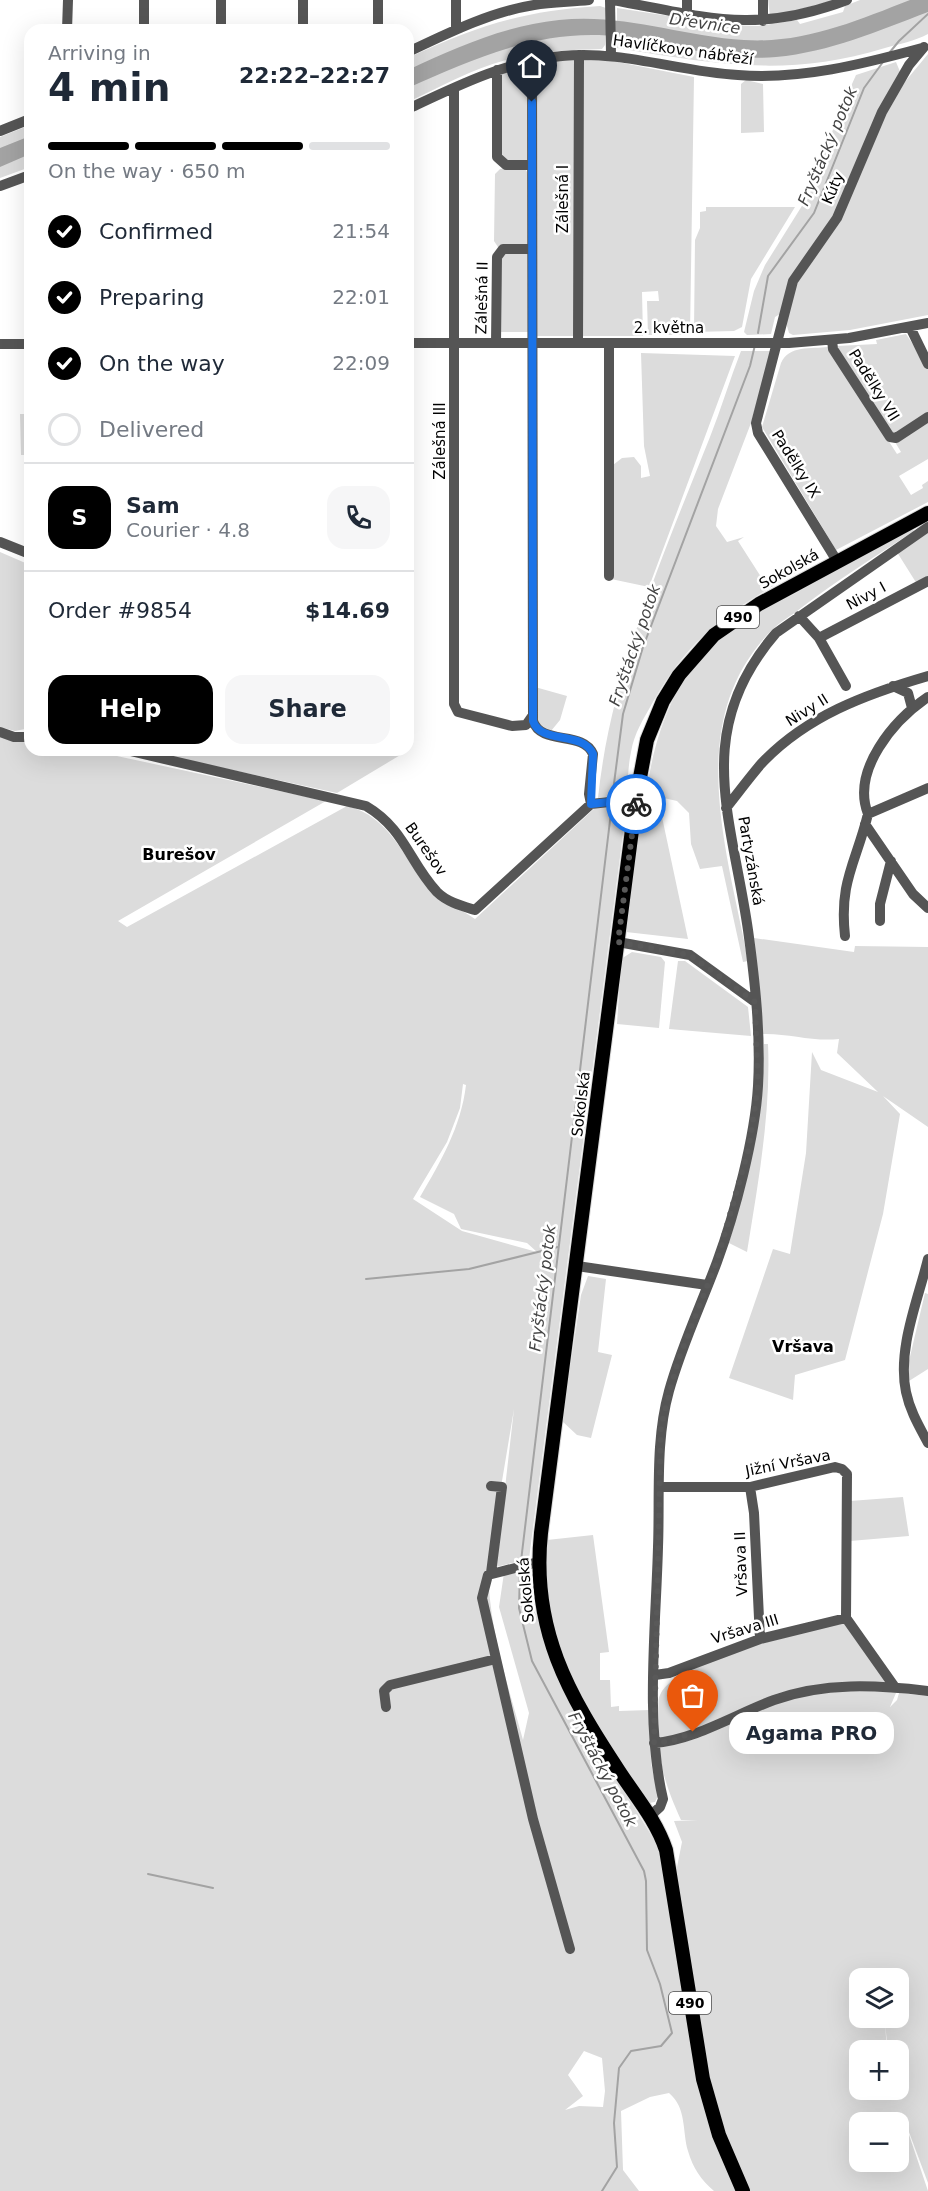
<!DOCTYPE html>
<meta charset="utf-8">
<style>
:root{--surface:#fff;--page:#f6f6f7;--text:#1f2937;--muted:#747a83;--line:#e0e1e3;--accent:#000}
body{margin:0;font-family:"DejaVu Sans",sans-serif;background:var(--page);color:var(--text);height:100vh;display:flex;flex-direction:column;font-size:22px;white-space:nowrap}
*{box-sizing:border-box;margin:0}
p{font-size:20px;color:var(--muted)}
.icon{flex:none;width:33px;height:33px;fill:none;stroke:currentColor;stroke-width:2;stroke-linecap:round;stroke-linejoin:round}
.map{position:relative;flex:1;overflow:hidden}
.side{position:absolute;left:24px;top:24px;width:390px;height:732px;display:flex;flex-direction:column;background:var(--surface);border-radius:18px;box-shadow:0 6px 24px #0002}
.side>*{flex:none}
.controls{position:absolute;left:849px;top:1968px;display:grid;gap:12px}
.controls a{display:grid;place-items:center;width:60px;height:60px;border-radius:12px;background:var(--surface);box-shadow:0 6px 24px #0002;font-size:30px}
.pin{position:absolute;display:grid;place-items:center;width:51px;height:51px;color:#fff;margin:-62px -26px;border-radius:50% 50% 50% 0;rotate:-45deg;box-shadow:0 0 6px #0007}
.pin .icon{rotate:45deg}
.courier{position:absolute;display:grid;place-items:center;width:60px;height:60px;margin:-30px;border:4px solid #1a73e8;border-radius:50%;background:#fff;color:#222;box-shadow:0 2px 8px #0007}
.bubble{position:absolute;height:42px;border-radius:18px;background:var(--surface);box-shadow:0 6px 24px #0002;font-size:20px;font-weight:800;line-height:42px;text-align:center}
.overview em{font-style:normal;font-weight:800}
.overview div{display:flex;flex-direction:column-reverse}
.overview{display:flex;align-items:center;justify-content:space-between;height:102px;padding:0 24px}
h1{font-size:39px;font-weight:800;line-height:45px}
.bar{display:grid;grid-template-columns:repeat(4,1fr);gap:9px 6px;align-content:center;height:72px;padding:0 24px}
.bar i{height:8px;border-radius:4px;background:var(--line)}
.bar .current{background:var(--accent)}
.bar p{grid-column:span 4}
.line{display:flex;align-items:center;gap:15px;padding:0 24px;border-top:2px solid var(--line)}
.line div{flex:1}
.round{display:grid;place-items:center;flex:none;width:63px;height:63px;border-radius:18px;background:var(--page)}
ol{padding:0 24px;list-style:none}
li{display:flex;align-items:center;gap:18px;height:66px}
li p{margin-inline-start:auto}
li .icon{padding:6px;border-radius:50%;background:var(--accent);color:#fff;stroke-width:4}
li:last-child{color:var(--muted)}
li i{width:33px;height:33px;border:3px solid var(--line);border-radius:50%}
.action{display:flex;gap:12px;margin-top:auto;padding:12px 24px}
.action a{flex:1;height:69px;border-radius:18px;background:var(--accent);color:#fff;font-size:24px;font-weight:800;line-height:69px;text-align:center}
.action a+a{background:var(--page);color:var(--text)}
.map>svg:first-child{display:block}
</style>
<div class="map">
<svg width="928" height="2191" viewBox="0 0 928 2191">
<rect width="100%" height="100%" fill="#fff"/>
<path fill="#dcdcdc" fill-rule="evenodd" d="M768,0H835L770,17Z
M860,0H928V34C915,41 899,44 885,48C786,78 716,64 617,48V8L728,25L758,26L797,20L800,24L843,12L845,6Z
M600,6L606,8L605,45L602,49C569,50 537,51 506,60C472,69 440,87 408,102V58C478,25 523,11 600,6Z
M928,54V315L850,330L793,335L789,333L785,319L797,280L819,248L899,89Z
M572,60L613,61L694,77L690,335H648L647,301H659L658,291L642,292L643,336H536L537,68L542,63Z
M896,62L901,74L838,210L780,314L775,317L771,334L747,335L744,332L754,291L765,265L810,193L839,113L856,75Z
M519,68L527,71L529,158L526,162L502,160L501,74Z
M746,80L763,84L764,132L741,133V84Z
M30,125V167L0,178V137Z
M508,167L526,170L528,174V244L498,247L494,241L495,174L500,169Z
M706,207H795L751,279L742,327L734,331L694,332L695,240L700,228V212L706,211Z
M502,254H528V332H499Z
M906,334L928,367V459L899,476L911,495L923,488L922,485L928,481V502L836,550L762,427L781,363C789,345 811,349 828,347L897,454L901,452L837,346L877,344L876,340Z
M741,351H771L751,423L718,509L716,526L727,542L744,537L738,541L763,580L798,558L806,561V567C738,606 693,630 653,702C644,718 634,733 631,752C628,766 628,780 627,794L598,798C611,673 664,553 710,437C721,409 730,379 741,351Z
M641,353L735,356L649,587L611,579L613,465L622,458L634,457L641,466V478L650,476L644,446Z
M20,414H30V455H21Z
M928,527V577L917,584L895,549Z
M912,528L914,531C876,556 837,580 801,608C791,616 778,623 769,633C683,723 728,853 748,961L743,962L722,866L700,869L691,844L689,813L677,801L646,794C654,738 673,679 717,640C740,620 769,607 796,593C834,571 873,550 912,528Z
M0,552L30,565V728L15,731L0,727Z
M535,687L567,696L560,720L551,731L539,728L535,719Z
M0,736L30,741V750H89L326,801L118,921L127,927L347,806C390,816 404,859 429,889C441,903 462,909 475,919L597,806L627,803L529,1559L496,1567L514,1409L488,1565C488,1626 507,1682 523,1740L529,1713L499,1607L504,1573L528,1570L535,1612L565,1693L656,1843L661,1857L694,2062L736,2191H714C701,2180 693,2168 688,2151C682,2131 687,2108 669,2093L650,2097L621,2111L623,2170L639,2191H0ZM463,1084L466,1085C461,1127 441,1161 420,1197L454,1214L461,1229L527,1243L537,1252L462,1231L413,1199L447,1142L460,1108ZM584,2051L602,2058L605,2091L603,2107L579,2106L565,2110L583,2096L568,2075Z
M141,750H407V751L337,793Z
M642,807L663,811L662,817L688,939L626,932Z
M754,938L854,952L855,946L928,947V1127L883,1096L900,1114L883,1214L845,1360L795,1375L793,1400L729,1378L773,1249L790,1254L806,1153L812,1052L821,1070L878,1092L837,1053L839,1039C813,1042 788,1033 762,1034Z
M632,952L661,957L665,962L659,1028L617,1024L621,959Z
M678,961H685L748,1007L751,1036L669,1029Z
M764,1044H768C771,1114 758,1183 747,1252L729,1243C748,1175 764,1116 764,1044Z
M588,1276L606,1279L598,1352L612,1355L591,1438L577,1435L562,1421L581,1295Z
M925,1293L928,1294V1369L909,1381L908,1365Z
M903,1497L909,1536L850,1541V1501Z
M593,1535L609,1652L600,1653V1680H610L611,1707L619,1706V1711L650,1710L651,1763L658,1796L655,1802L649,1803C593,1726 537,1640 547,1540Z
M846,1623L896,1693L890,1707L897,1700L899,1693L928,1696V2183L900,2108L928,2191H748L714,2105L676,1872L682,1842L674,1821L698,1820H681C664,1782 657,1760 659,1718C659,1711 657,1701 660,1695C675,1659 808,1630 846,1623ZM860,1978H898V2018H860ZM885,2024L888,2050H898L897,2097L895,2090H860V2050H887ZM860,2122H898V2162H860Z"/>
<path fill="#a3a3a3" d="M910,0H928V12C878,31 830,52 776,57C723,62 674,43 622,37C545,27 477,57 408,88V70C457,47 504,26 559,20C623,13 681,36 744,40C803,44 856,21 910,0Z
M30,136V154L0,167V148Z"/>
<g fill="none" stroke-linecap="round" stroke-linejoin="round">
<path stroke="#a3a3a3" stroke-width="2" d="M890,52L899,41L928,14
M758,333L768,276L814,213L864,88L883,62
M612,799L623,714L643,647L750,366L755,345
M366,1279L469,1269L558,1247
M521,1561L612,804
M520,1570L519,1608L532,1661L644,1871L646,1881L647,1950L660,1984L672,2033L661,2046L631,2051L619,2068L614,2123L617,2167L602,2191
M148,1874L213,1888"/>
<defs>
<path id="major" d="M743,2191L719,2135L703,2079L666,1850C656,1820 636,1797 619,1771C568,1694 531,1629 541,1533L636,799L647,740L663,701L679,675L714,635L759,604L928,513"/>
</defs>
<use href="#major" stroke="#dbdbdb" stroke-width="16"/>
<path stroke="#555" stroke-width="10" d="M221,0V30
M378,0V30
M456,0V29
M610,0L611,54
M613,0C706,17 754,35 847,0
M687,0V14
M763,0V21
M67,30L68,0
M144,30V0
M303,30V0
M408,52C448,33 490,12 534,5C552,2 571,2 589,0
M532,61L533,721C541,746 583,730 593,754L589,794L591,804
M497,70V157L506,165H532
M454,88V704L458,712L512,726L526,725L533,715
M408,109C457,86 507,61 562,56C623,50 679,72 738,75C801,80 863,64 922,48
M0,131L30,119
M0,186L30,175
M910,327L928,364
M832,340L833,349L890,437L896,438L928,417
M408,343H789L849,338L928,323
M496,343L497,257L503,249H532
M578,343L579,55
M609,343V576
M0,344H30
M0,542L30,554
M837,561L758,433L756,423L793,281L837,218L882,112L909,65L924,47
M799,616L819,638L846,686
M819,638L928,581
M893,686L908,693L912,708
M0,732L14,737H30
M126,750L366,806C405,829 409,862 437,892C447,902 462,906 475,910L591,804L636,799
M726,808C738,793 749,778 761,764C806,716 866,694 928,676
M868,814C851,770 894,720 928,697
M865,824L913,894L928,908
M880,921V904L891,861
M845,936C839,881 856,863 868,814L928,788
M618,942L690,955L755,1002
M928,1259C918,1300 897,1349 906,1392C910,1411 919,1426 928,1443
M577,1266L707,1285
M491,1486L502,1487L491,1573
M660,1487H750L835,1467L842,1469L847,1474L846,1618L894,1686
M750,1487L754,1513L760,1639
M538,1562L488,1575L482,1598L533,1819L570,1949
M655,1675L669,1673L760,1639L846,1618
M386,1707L384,1691L390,1685L496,1659
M654,1743C695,1740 736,1714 774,1700C824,1682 877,1685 928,1691
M650,1816L660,1807L663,1799C645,1723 656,1625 658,1547C660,1496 655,1441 669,1391C681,1347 701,1305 717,1262C735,1213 755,1137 758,1086C761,1035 755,981 748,930C732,818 691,731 776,633L928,527"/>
<use href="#major" stroke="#000" stroke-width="14"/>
</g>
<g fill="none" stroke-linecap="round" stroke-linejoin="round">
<path stroke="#595959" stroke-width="6" stroke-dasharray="0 10.8" d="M636,804L618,942L690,955L755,1002L758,1086L749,1147L718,1258L678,1361L661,1426L654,1743L672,1741L693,1732"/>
<path stroke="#1a73e8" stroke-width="8" d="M532,102L533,721C541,745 582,730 593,754L591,804L636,799V804"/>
</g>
<g text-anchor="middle" stroke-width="5" stroke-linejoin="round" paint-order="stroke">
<g fill="#fff" stroke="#4c4c4c" stroke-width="1.5">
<rect x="717" y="606" width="42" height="22" rx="4.5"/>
<rect x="669" y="1992" width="42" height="22" rx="4.5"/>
</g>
<g font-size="14" font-weight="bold" fill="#000">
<text x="738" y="622">490</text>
<text x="690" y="2008">490</text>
</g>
<g font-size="15" fill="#000" stroke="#fff">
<text transform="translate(683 50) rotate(8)" y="5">Havlíčkovo nábřeží</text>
<text transform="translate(833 188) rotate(-67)" y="5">Kúty</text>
<text transform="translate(563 199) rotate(-90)" y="5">Zálešná I</text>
<text transform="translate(482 298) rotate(-89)" y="5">Zálešná II</text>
<text x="669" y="333">2. května</text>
<text transform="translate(874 385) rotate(58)" y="5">Padělky VII</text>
<text transform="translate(440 441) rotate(-90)" y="5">Zálešná III</text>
<text transform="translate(796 464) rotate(58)" y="5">Padělky IX</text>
<text transform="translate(789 569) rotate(-29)" y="5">Sokolská</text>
<text transform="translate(866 596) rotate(-28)" y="5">Nivy I</text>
<text transform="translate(807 710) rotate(-32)" y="5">Nivy II</text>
<text transform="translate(426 849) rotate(55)" y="5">Burešov</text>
<text transform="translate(751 861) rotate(80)" y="5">Partyzánská</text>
<text transform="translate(581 1104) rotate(-83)" y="5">Sokolská</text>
<text transform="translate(788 1463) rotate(-11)" y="5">Jižní Vršava</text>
<text transform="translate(741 1564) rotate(-92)" y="5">Vršava II</text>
<text transform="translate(526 1590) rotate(-95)" y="5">Sokolská</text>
<text transform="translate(745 1629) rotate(-17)" y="5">Vršava III</text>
</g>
<g font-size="16" font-style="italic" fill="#444" stroke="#fff">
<text transform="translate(705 23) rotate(8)" y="6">Dřevnice</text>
<text transform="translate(827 146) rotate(-67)" y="6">Fryštácký potok</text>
<text transform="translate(634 645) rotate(-71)" y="6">Fryštácký potok</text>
<text transform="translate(542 1288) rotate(-83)" y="6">Fryštácký potok</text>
<text transform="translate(603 1769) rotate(62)" y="6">Fryštácký potok</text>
</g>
<g font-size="16" font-weight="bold" fill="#000" stroke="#fff">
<text x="179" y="860">Burešov</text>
<text x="803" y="1352">Vršava</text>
</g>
</g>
</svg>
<div class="controls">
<a><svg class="icon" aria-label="layers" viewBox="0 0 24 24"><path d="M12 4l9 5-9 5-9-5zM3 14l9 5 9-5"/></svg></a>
<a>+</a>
<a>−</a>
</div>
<div class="pin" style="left:693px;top:1732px;background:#ea580c"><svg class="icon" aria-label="bag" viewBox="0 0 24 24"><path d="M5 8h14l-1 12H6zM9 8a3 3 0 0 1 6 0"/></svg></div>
<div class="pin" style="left:532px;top:102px;background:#1f2937"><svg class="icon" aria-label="home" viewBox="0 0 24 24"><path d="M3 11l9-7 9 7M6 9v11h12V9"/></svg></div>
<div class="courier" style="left:636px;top:804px"><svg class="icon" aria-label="bike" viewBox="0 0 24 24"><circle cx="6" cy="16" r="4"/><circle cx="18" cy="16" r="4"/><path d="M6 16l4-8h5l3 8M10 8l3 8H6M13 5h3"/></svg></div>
<div class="bubble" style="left:729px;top:1712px;width:165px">Agama PRO</div>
<section class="side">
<div class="overview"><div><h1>4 min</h1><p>Arriving in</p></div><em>22:22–22:27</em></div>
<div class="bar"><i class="current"></i><i class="current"></i><i class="current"></i><i></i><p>On the way · 650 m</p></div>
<ol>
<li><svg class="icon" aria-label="check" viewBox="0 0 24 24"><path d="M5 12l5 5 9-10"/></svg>Confirmed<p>21:54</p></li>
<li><svg class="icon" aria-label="check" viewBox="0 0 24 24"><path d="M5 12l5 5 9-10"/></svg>Preparing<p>22:01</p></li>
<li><svg class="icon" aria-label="check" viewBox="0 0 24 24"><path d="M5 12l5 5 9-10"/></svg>On the way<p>22:09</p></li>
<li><i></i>Delivered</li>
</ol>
<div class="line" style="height:108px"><b class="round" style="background:var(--accent);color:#fff">S</b><div><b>Sam</b><p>Courier · 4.8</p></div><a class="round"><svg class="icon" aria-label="phone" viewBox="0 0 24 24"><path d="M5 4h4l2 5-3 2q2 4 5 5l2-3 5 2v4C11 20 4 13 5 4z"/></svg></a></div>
<div class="line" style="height:78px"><div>Order #9854</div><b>$14.69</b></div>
<div class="action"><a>Help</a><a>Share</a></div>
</section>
</div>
